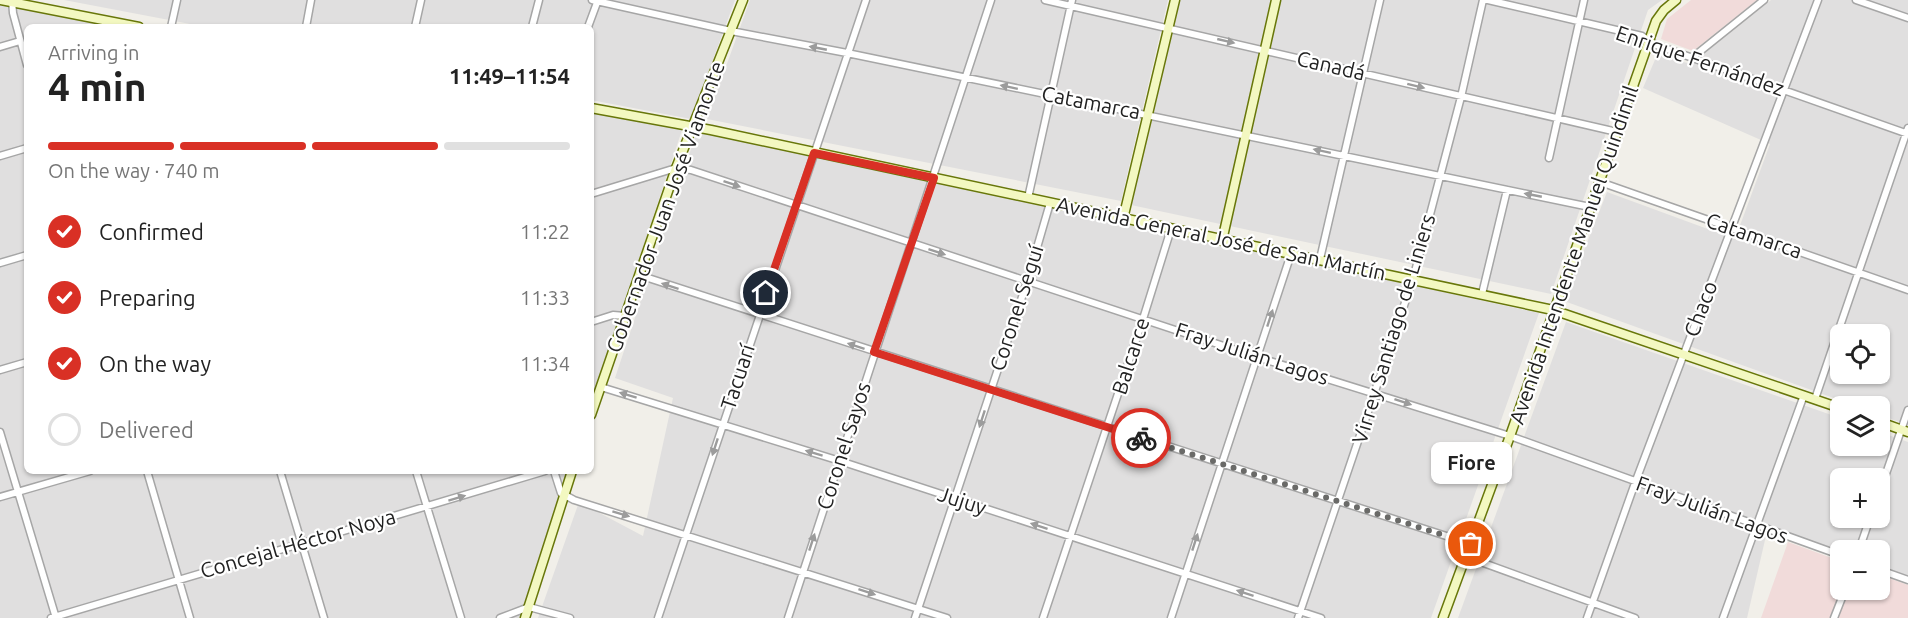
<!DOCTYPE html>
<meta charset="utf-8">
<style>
:root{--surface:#fff;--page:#f2f2f2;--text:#222;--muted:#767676;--line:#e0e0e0;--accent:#d93025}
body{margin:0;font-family:Ubuntu,sans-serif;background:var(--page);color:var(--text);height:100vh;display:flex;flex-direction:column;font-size:22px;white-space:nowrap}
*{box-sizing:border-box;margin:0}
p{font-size:20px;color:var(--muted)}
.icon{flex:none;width:33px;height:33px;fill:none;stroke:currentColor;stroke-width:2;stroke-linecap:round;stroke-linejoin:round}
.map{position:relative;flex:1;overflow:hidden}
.details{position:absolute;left:24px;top:24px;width:570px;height:450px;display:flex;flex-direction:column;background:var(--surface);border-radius:9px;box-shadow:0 2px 4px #0004}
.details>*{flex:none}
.tools{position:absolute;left:1830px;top:324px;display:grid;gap:12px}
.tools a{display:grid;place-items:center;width:60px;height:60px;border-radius:9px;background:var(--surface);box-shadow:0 2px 4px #0004;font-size:30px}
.pin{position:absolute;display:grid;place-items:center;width:51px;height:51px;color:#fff;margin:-26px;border:3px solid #fff;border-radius:50%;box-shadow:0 2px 6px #0007}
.courier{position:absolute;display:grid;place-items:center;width:60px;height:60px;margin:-30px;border:4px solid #d93025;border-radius:50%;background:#fff;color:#222;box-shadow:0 2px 8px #0007}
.bubble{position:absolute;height:42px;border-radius:9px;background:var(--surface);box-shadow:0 2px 4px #0004;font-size:20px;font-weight:600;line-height:42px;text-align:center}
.head em{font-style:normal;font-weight:600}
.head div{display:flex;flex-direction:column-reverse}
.head{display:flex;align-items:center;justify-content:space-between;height:102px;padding:0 24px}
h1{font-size:39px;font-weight:600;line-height:45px}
.bar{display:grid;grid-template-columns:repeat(4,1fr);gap:9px 6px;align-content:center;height:72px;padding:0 24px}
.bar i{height:8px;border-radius:4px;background:var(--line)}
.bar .selected{background:var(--accent)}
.bar p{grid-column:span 4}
ol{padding:0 24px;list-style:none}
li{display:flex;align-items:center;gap:18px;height:66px}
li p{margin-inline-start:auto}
li .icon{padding:6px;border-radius:50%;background:var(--accent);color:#fff;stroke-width:4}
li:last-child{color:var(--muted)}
li i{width:33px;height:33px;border:3px solid var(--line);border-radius:50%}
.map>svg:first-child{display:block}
</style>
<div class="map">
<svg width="1908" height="618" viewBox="0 0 1908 618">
<rect width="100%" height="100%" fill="#f1efe9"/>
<path fill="#e0dfdf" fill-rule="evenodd" d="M64,0H735L691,119L591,100V27H206Z
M750,0H1168L1121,201L707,119Z
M1179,0H1662L1648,10L1551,294L1131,205Z
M1771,0H1908V425L1880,415V406H1856L1564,301L1607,192L1735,239L1770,144L1643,88L1657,55L1691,64ZM1840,334H1880V374H1840Z
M0,5L121,27H27V471H569L520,618H0Z
M591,110L683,127L591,404Z
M698,128L1539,313L1431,618H538L579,502L643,536L673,398L615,378Z
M1566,322L1840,418V446H1880V432L1908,442V576L1880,566V550H1840V552L1768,527L1747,618H1458ZM1840,478H1880V518H1840Z"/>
<path fill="#f1dbda" d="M1691,0H1757L1693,51L1661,39L1667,19Z
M1788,542L1840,561V590H1880V575L1908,585V618H1761Z"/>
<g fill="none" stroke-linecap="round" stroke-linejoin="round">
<defs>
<path id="street" d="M12,0L13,13L27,65
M592,0L731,31L847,53L1590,207
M1045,0L1617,132
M1488,0L1642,36L1656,45L1908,134
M1856,0L1908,18
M171,27L177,0
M306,27L311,0
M415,27L421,0
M532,27L539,0
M588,27L598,0
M0,47L20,41
M1693,57L1764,0
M0,156L27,148
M1549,158L1584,0
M1600,182L1908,290
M591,194L676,168L691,170L1257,357L1510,436L1840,555
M1028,198L1072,0
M1320,259L1380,0
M0,263L27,255
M639,275L1471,544
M1482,294L1507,190
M591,322L613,315L625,316
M0,370L27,362
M601,387L840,461L1321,618
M1815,399L1908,128
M0,432L56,618
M147,471L190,618
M280,471L324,618
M416,471L461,618
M554,471L561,493L574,500L947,618
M1880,491L1908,410
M0,497L90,471
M1859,550L1870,518
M1467,557L1635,618
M1880,570L1908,580
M51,618L545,471
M500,618L529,607L570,618
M658,618L866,0
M788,618L991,0
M915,618L1027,282L1050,203
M1043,618L1143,319L1171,229
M1171,618L1291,254
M1298,618L1413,279L1461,97L1483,0
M1587,618L1635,483L1818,0
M1723,618L1804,395
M1834,618L1845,590"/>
<path id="secondary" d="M1,0L139,27
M591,108L711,130L1553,310L1840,408
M1123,219L1175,0
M1222,241L1276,0
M591,415L676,168L743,0
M1880,422L1908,432
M525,618L572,471
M1443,618L1510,436L1656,21L1664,10L1676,0"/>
</defs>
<use href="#street" stroke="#a6a6a6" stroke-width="9"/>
<use href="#secondary" stroke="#68770a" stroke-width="11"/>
<use href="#street" stroke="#fff" stroke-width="6"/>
<use href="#secondary" stroke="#f3f8c1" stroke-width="8"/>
</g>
<defs><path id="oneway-solid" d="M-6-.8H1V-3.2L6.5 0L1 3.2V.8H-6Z" transform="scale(1.5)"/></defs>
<g fill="#9c9c9c">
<use href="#oneway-solid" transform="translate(1226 41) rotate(13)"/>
<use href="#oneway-solid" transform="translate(818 48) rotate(-169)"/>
<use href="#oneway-solid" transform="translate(1416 86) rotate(14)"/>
<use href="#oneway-solid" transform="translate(1009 87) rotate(-168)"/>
<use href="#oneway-solid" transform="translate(1322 151) rotate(-168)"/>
<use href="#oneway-solid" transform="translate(732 184) rotate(19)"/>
<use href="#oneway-solid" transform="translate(1533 195) rotate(-169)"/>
<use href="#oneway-solid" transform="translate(937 252) rotate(18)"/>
<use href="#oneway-solid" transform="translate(670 286) rotate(-162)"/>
<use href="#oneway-solid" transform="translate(1270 318) rotate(-72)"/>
<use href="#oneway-solid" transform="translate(856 346) rotate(-162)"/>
<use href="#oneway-solid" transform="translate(628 395) rotate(-163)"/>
<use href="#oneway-solid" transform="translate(1403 402) rotate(18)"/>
<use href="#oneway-solid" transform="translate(982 419) rotate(108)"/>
<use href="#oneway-solid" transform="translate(715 447) rotate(108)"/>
<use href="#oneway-solid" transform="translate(814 453) rotate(-163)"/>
<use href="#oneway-solid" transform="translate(457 498) rotate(-17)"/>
<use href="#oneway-solid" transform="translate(621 514) rotate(17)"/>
<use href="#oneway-solid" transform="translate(1039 526) rotate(-162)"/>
<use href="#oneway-solid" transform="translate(812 542) rotate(-72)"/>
<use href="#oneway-solid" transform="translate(1195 542) rotate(-72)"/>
<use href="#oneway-solid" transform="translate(867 592) rotate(18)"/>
<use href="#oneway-solid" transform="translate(1245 593) rotate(-162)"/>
</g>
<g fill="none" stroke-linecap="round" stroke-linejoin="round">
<path stroke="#6a6a68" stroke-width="6" stroke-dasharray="0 10.8" d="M1141,438L1471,544"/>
<path stroke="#d93025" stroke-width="8" d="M766,293L814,153L934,178L874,352L1141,438"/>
</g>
<g text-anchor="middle" stroke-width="4.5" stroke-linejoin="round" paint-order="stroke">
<g font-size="21" fill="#222" stroke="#fff">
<text transform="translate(1700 61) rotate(19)" y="7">Enrique Fernández</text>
<text transform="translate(1331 66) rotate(13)" y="7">Canadá</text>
<text transform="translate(1091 103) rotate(11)" y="7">Catamarca</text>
<text transform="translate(666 207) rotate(-70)" y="7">Gobernador Juan José Viamonte</text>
<text transform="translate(1754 236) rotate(19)" y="7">Catamarca</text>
<text transform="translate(1221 239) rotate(12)" y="7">Avenida General José de San Martín</text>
<text transform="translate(1574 255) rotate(-71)" y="7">Avenida Intendente Manuel Quindimil</text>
<text transform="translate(1017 308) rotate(-72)" y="7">Coronel Seguí</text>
<text transform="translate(1701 309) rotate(-69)" y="7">Chaco</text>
<text transform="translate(1394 329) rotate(-73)" y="7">Virrey Santiago de Liniers</text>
<text transform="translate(1252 354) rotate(18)" y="7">Fray Julián Lagos</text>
<text transform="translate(1131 356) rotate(-72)" y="7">Balcarce</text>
<text transform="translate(738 377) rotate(-72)" y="7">Tacuarí</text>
<text transform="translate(844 446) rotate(-72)" y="7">Coronel Sayos</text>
<text transform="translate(962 501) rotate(18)" y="7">Jujuy</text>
<text transform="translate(1712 510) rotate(20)" y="7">Fray Julián Lagos</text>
<text transform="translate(298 544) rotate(-16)" y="7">Concejal Héctor Noya</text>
</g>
</g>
</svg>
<div class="tools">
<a><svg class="icon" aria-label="locate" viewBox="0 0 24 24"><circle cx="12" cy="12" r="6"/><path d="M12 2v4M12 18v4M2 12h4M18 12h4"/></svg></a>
<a><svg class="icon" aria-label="layers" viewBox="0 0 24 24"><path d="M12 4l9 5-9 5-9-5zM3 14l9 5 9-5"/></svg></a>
<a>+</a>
<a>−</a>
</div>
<div class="pin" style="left:1471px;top:544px;background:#ea580c"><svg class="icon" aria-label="bag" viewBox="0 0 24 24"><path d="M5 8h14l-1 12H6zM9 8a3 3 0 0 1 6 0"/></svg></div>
<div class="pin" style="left:766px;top:293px;background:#1f2937"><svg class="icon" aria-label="home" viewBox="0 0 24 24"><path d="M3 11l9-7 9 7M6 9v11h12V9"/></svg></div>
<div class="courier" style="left:1141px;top:438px"><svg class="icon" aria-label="bike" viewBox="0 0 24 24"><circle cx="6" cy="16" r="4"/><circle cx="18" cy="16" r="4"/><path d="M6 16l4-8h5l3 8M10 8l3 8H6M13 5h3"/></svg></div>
<div class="bubble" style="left:1431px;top:442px;width:81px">Fiore</div>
<section class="details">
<div class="head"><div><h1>4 min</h1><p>Arriving in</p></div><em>11:49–11:54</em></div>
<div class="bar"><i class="selected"></i><i class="selected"></i><i class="selected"></i><i></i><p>On the way · 740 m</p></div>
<ol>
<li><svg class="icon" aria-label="check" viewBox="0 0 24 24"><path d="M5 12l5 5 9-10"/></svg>Confirmed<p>11:22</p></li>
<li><svg class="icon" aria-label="check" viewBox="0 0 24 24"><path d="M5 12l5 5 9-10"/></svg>Preparing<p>11:33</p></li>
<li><svg class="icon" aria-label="check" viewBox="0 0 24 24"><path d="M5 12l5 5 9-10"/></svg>On the way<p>11:34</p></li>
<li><i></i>Delivered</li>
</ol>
</section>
</div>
